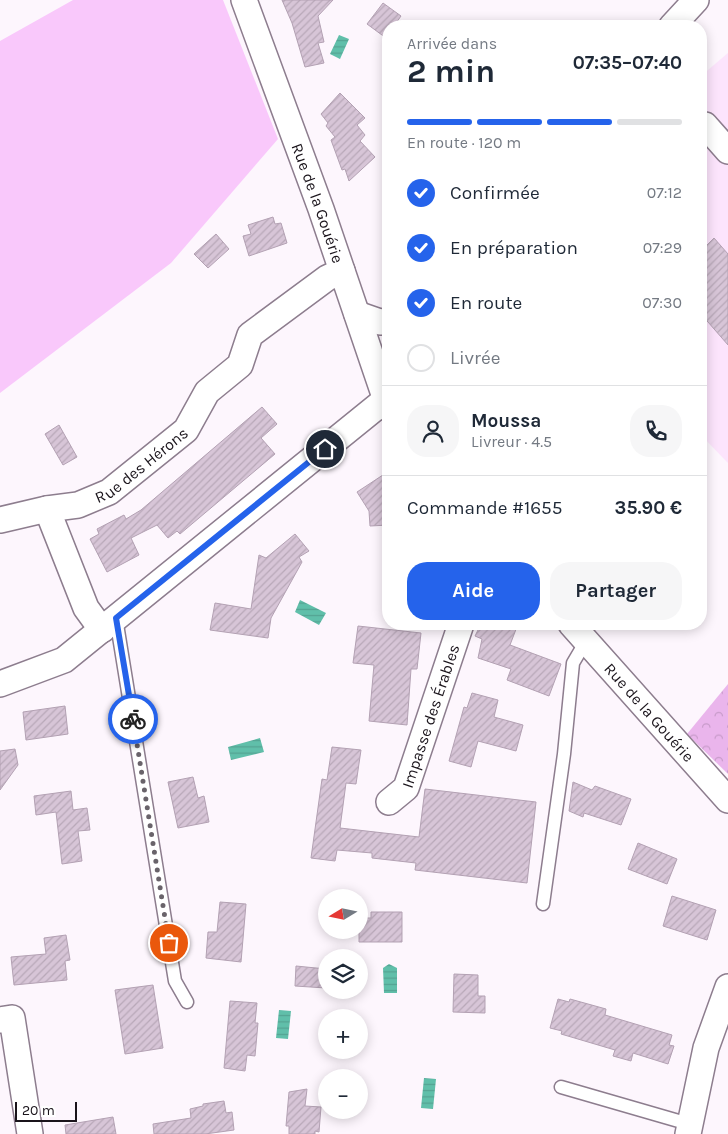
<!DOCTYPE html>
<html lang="fr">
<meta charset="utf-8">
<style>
:root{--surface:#fff;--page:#f6f6f7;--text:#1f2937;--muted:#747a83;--line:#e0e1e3;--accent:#2563eb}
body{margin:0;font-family:Karla,sans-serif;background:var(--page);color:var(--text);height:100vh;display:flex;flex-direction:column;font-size:19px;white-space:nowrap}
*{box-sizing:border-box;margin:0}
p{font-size:16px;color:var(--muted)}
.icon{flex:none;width:28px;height:28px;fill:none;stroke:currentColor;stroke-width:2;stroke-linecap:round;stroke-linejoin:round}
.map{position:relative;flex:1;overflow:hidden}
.sheet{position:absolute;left:382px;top:20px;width:325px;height:610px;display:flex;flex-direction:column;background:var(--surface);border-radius:20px;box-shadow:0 2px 12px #0003}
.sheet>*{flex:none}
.needle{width:32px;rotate:260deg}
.controls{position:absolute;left:318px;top:889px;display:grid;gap:10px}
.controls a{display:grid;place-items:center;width:50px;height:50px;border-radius:50%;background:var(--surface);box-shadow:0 2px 12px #0003;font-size:25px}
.scale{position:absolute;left:15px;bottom:12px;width:62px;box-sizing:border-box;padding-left:5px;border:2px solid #1a141b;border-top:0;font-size:14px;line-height:18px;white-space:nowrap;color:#1a141b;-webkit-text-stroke:4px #fff;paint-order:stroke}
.pin{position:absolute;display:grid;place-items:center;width:42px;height:42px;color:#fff;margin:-21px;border:2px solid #fff;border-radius:50%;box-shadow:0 1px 5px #0007}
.courier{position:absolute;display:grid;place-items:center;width:50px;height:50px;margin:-25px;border:4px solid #2563eb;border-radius:50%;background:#fff;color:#222;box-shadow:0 1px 6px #0007}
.headline em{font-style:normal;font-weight:700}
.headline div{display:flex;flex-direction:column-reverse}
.headline{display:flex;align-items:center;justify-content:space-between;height:85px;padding:0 25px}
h1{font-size:32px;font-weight:700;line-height:38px}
.bar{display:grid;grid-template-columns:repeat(4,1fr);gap:8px 5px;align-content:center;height:60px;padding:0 25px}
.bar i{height:6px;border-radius:4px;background:var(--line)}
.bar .current{background:var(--accent)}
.bar p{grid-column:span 4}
.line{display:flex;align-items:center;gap:12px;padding:0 25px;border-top:1px solid var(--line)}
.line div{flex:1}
.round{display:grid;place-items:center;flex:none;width:52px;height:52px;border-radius:20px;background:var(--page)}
ol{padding:0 25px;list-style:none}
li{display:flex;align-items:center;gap:15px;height:55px}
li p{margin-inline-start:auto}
li .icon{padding:5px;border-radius:50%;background:var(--accent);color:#fff;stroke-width:4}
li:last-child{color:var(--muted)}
li i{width:28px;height:28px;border:2px solid var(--line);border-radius:50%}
.button{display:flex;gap:10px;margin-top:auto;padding:10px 25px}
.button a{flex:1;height:58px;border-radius:20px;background:var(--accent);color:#fff;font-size:20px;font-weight:700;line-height:58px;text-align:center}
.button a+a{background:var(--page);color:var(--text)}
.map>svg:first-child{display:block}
</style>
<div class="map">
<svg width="728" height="1134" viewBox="0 0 728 1134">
<defs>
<pattern id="forest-crowns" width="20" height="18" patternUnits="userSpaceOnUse" patternTransform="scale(1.25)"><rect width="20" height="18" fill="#eab5ec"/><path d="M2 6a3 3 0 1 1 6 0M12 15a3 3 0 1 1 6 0" fill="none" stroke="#c89bca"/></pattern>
<pattern id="water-rules" width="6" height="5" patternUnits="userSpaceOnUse" patternTransform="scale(1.25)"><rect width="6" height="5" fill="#60bfaa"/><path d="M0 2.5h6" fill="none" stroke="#53a392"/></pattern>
<pattern id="building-hatch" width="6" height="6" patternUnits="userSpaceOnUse" patternTransform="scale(1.25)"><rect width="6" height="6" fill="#d7c5d7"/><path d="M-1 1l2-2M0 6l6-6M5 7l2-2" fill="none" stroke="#b8a8b8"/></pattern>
</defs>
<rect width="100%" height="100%" fill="#fdf6fd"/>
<path fill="#fce4fc" d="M728,53V463L701,435V76Z"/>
<path fill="#f9c8fb" d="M73,0H223L278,139L171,263L0,393V41Z"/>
<path fill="url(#forest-crowns)" d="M728,684V774L687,734Z"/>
<path fill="url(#water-rules)" d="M339,35L349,39L340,59L330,54Z
M300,600L326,613L319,625L295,612Z
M260,738L264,752L231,760L228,747Z
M389,964L397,968V993H384L383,968Z
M279,1010L291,1011L288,1039L276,1038Z
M424,1078L436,1079L433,1109L421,1108Z"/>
<path fill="url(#building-hatch)" stroke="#b3a1b3" d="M282,0H333L318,16L324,42L318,43L324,63L305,67L292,23Z
M383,3L401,16L394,26H389V34L386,38L367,24Z
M340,93L365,118L357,125L365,135L360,141L375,157L349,181L345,169L342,170L331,140L335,137L326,126L328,123L321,114Z
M273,217L275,224L281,223L287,243L249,256L243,236L251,234L248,225Z
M216,234L229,249L208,268L194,254Z
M714,238L728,254V345L701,314V251Z
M262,407L277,424L261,438L275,454L180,534L177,531L168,538L157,525L131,538L139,555L107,572L90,539L99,534L97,529L124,515L126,519L141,510Z
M59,425L77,457L63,465L45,434Z
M389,471V525L370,526L369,511L357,492Z
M295,534L309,551L299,557L302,562L271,618L268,638L210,630L215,603L251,609L259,555L266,558Z
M481,624H518L510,645L561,664L549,696L507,680L511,669L478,658L482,639L475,636Z
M358,626L421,633L417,669H411L407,725L369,721L374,665L353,663Z
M472,693L498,700L494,717L523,725L516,751L478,741L471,767L449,761L464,707L467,708Z
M65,706L68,734L26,740L23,712Z
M332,747L361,750L356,784L346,783L340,828L419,837L425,789L536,802L527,883L415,870L416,863L372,858V853L337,850L335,861L311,858L322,779L327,780Z
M15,749L18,765L0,790V751Z
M193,777L198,798L204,796L209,822L178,828L168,782Z
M573,782L592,790L595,786L631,799L621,825L584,813L583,817L569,811Z
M71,791L73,810L87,808L90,830L78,831L82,861L62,864L56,812L36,815L34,796Z
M638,843L677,859L667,884L628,869Z
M672,896L716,910L707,940L663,926Z
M220,902L246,904L241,962L206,958L208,932H217Z
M371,912H402V942H359V923H363V918H371Z
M66,935L70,960L65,961L67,980L14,985L11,957L46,954L44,938Z
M296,966L326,969V988L295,986Z
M454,974L478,975V996H485V1013L453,1012Z
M153,985L163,1048L125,1054L115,990Z
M558,999L569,1002L570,999L606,1009L605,1015L672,1035L669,1045L674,1046L668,1064L633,1053L631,1061L613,1056L615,1050L561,1034L562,1031L550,1028Z
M230,1001L257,1003L255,1023H258L255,1056L247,1055L245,1071L224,1068Z
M307,1089L305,1106L321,1107L319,1132L315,1131V1134H289V1126H286L289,1092Z
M224,1101L226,1113L232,1112L234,1130L205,1134H154L153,1124L191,1118L190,1109L203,1106V1104Z
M113,1117L116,1134H66L65,1125Z"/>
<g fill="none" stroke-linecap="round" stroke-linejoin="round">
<defs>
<path id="lane" d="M116,618L175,981L187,1002
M543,904L564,754L573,663L586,641
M561,1087L689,1124"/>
<g id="street">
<path id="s1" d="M244,0L321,209L389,409"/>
<path d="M672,26L696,0"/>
<path d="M705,125L728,151"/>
<path d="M357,314L380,322L389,321"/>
<path d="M47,509L86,608L102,630"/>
<path id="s2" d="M0,520L47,509L78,505L109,492L186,430L207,392L240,365L250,335L327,278L342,271"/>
<path id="s3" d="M571,624L728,800"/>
<path d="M0,684L64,660L385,400L389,393"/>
<path id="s4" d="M389,802L406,788L461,624"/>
<path d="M0,1020L12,1018L30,1134"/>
<path d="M688,1134L706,1048L728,987"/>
</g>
</defs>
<use href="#lane" stroke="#8d7d8e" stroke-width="15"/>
<use href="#street" stroke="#8d7d8e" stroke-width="28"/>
<use href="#lane" stroke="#fff" stroke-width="12"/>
<use href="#street" stroke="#fff" stroke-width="25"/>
</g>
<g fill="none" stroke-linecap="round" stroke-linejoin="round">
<path stroke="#69636a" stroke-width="5" stroke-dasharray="0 9" d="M133,719L169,943"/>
<path stroke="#2563eb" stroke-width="6" d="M133,719L116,618L325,449"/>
</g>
<g text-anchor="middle" stroke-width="4.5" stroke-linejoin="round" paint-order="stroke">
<g font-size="16" fill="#1a141b" stroke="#fff">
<text dy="6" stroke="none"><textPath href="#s1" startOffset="216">Rue de la Gouérie</textPath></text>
<text dy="6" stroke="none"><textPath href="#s2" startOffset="155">Rue des Hérons</textPath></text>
<text dy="6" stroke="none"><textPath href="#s3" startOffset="118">Rue de la Gouérie</textPath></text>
<text dy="6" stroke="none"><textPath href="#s4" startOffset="98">Impasse des Érables</textPath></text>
</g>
</g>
</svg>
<div class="controls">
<a><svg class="needle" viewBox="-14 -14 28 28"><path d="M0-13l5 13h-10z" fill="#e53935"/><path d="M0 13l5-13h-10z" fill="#747a83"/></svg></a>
<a><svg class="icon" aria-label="layers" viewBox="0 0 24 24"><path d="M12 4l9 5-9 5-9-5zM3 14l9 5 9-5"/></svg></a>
<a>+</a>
<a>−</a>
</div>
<div class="scale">20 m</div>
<div class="pin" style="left:169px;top:943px;background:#ea580c"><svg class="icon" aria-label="bag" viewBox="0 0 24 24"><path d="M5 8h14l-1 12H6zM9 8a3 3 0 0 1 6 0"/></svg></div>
<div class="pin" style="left:325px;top:449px;background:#1f2937"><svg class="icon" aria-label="home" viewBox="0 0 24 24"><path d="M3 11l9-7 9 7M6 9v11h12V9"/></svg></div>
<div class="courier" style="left:133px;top:719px"><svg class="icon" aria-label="bike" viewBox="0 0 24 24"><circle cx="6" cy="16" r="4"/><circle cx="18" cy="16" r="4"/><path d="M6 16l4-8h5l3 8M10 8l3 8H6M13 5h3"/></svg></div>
<section class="sheet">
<div class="headline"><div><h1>2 min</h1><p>Arrivée dans</p></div><em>07:35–07:40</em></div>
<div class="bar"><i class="current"></i><i class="current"></i><i class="current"></i><i></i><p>En route · 120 m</p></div>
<ol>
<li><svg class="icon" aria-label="check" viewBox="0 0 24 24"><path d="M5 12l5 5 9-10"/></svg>Confirmée<p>07:12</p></li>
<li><svg class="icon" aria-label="check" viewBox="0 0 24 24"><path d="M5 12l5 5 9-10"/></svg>En préparation<p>07:29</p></li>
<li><svg class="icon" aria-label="check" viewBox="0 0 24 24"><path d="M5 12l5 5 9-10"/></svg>En route<p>07:30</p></li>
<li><i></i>Livrée</li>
</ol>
<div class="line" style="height:90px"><a class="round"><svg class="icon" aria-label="person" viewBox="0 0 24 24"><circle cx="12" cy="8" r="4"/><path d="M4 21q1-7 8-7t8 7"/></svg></a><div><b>Moussa</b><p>Livreur · 4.5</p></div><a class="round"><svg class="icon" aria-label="phone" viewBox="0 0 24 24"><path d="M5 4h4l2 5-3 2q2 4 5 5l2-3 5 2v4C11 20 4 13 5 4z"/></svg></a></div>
<div class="line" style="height:65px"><div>Commande #1655</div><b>35.90 €</b></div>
<div class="button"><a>Aide</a><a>Partager</a></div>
</section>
</div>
